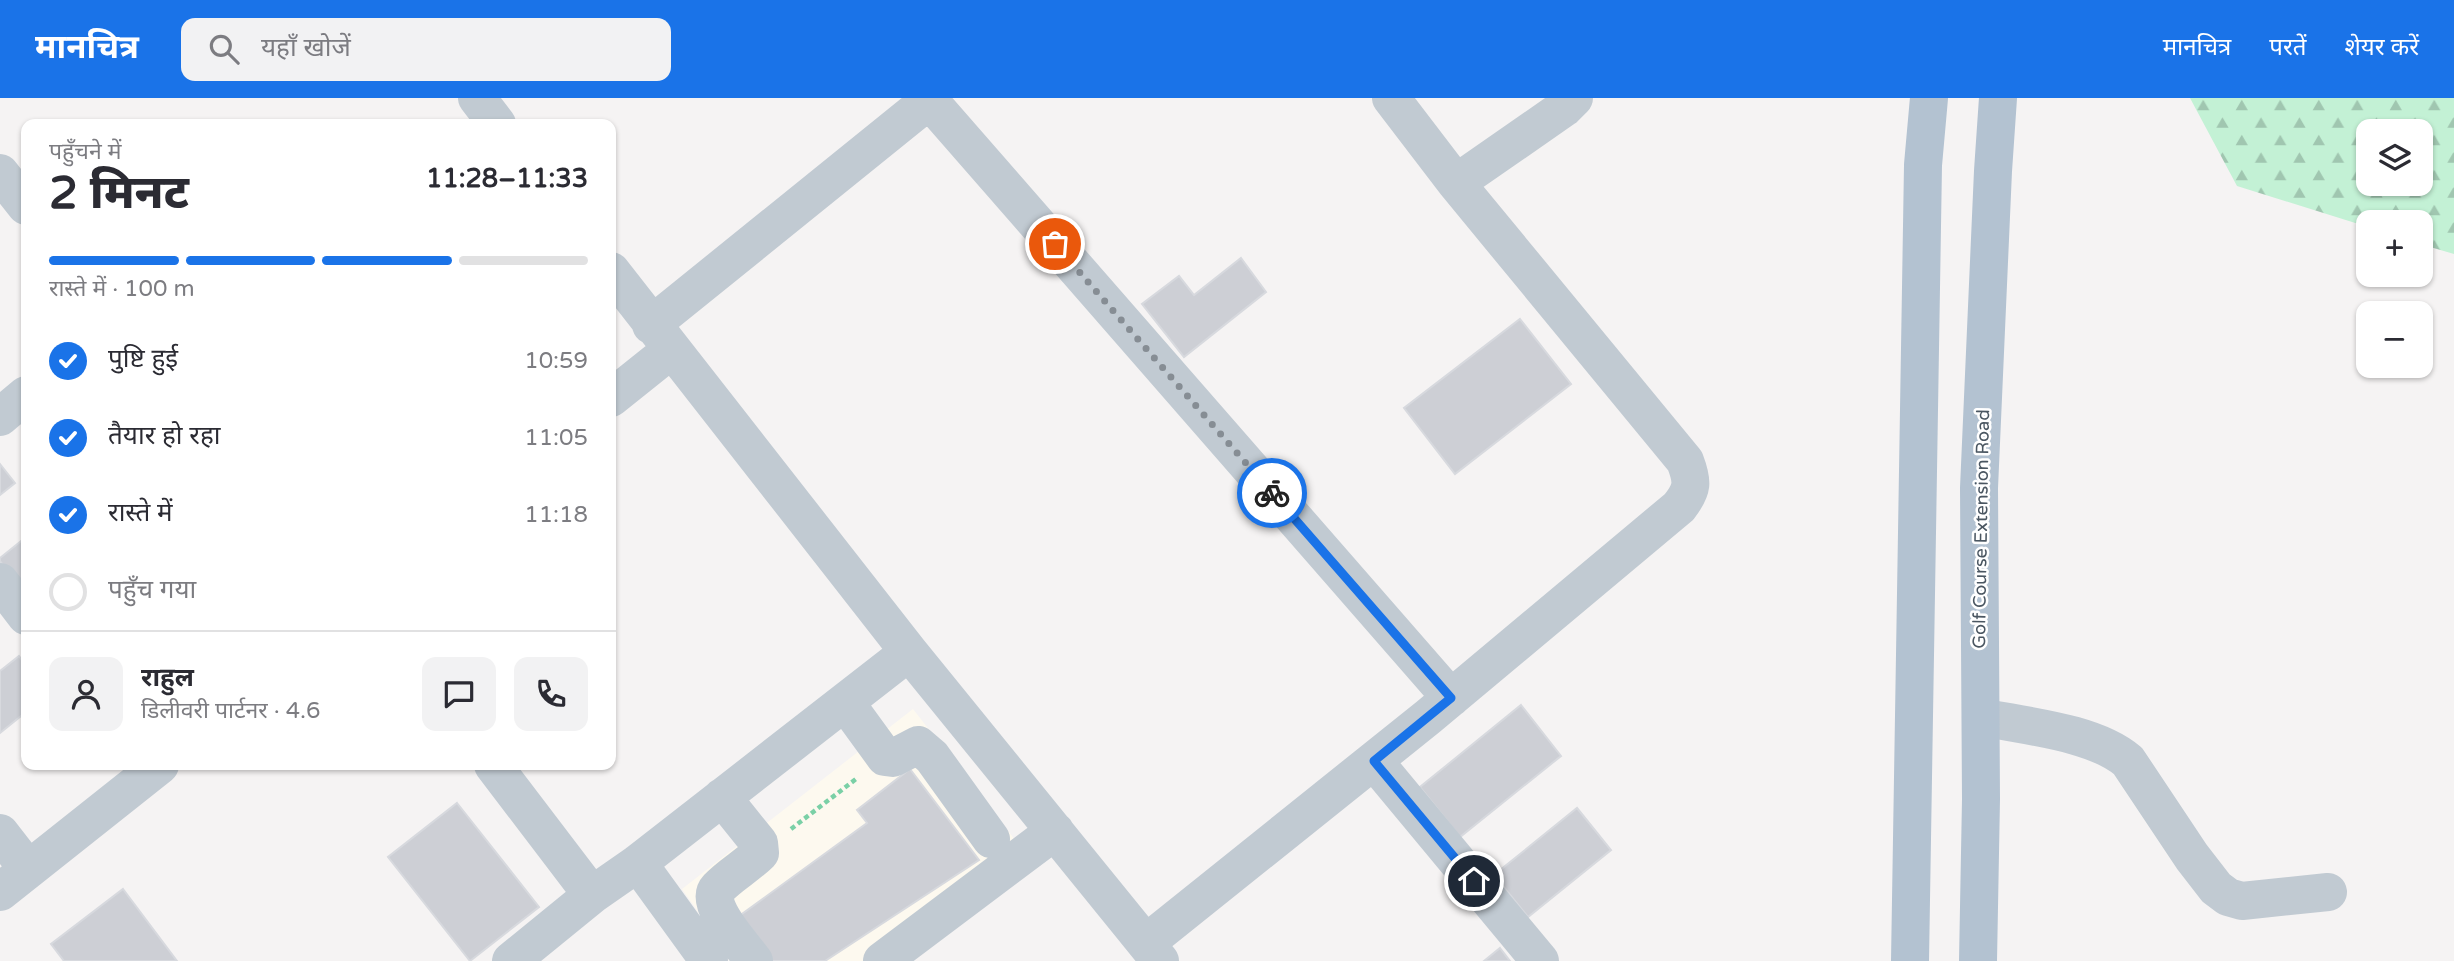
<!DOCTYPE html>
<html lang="hi">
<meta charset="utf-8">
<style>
:root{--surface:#fff;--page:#f2f2f3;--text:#2b2b33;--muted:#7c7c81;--line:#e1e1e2;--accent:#1a73e8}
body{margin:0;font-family:"Varela Round","Noto Sans Devanagari",sans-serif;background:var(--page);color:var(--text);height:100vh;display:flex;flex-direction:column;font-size:26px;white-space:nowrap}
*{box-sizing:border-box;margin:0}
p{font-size:23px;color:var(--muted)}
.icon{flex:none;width:38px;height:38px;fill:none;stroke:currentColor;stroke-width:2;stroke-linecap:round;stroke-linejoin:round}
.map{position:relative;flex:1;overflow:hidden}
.side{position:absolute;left:21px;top:21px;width:595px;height:651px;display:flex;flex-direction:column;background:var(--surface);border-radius:14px;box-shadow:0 2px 5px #0004}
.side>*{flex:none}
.buttons{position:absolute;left:2356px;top:21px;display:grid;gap:14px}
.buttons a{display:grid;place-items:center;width:77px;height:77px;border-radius:14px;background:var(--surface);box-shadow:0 2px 5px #0004;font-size:35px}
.pin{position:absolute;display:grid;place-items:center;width:60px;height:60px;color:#fff;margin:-30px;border:4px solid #fff;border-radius:50%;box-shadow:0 2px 7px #0007}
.courier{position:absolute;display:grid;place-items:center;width:70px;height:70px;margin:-35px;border:5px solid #1a73e8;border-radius:50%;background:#fff;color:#222;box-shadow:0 2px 9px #0007}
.head em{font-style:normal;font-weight:800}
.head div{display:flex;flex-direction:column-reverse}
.head{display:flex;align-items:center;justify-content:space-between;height:119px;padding:0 28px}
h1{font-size:46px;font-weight:800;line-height:52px}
.bar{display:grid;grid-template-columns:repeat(4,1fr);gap:10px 7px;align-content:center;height:84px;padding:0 28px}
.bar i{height:9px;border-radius:5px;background:var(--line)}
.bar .current{background:var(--accent)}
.bar p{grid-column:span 4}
.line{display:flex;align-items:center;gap:18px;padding:0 28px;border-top:2px solid var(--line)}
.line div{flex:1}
.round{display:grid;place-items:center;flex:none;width:74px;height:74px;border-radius:14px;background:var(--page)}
ol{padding:0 28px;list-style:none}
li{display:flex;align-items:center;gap:21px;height:77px}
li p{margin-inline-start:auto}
li .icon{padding:7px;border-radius:50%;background:var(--accent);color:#fff;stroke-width:4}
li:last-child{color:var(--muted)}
li i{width:38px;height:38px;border:4px solid var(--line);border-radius:50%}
header{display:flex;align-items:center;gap:42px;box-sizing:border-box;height:98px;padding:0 35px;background:var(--accent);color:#fff}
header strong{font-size:33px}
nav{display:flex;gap:38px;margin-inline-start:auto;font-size:24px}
.search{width:490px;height:63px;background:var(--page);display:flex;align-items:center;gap:18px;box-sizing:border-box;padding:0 24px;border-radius:14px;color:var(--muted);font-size:26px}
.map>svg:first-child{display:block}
</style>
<header>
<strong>मानचित्र</strong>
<div class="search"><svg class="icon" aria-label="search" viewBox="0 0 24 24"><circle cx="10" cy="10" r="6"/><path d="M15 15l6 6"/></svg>यहाँ खोजें</div>
<nav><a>मानचित्र</a><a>परतें</a><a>शेयर करें</a></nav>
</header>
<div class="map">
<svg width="2454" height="863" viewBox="0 0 2454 863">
<defs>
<pattern id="forest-firs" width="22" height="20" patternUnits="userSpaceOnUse" patternTransform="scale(1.75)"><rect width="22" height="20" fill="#c3f1d5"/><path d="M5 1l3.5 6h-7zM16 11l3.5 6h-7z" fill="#a0c6b0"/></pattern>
</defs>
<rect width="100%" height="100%" fill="#f5f3f3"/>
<path fill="#fdf9ef" d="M913,611L1019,747L866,863H733L682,791Z"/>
<path fill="url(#forest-firs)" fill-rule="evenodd" d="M2190,0H2454V156L2420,146V124H2368V129L2237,88ZM2368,33H2420V86H2368Z"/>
<path fill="#cdcfd5" stroke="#d7d9de" stroke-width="2" d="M1241,160L1266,194L1184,259L1142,206L1179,178L1194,197Z
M1520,221L1571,286L1455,376L1404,310Z
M0,366L15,385L0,397Z
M26,439V493L25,495L0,463V460Z
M19,558L26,568V614L0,635V573Z
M1521,607L1561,658L1460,739L1420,689Z
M910,671L979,762L825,863H765L735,821L867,725L857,712Z
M457,705L539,809L470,863L388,759Z
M1577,710L1611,752L1528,819L1494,777Z
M123,791L177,863H64L51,846Z
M1500,850L1510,863H1484Z"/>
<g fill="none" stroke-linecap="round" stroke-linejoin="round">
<path stroke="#7ad0a6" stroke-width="4.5" stroke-dasharray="5 3.5" stroke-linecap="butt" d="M791,731L856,681"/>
<path stroke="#c1cad2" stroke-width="38" d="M477,0L497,26
M929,2L1451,600
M0,75L26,108
M1456,85L1564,10L1574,0
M611,173L909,554L1160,863
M651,227L932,0
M611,300L671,252
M0,319L26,297
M0,484L26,518
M845,604L885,659L893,660L918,647L932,659L991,741
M1981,619C2025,628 2094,634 2128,663L2192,759L2216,790L2228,799L2242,803L2328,794
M1374,663L1540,863
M493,667L592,797
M722,699L759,745L760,755C747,768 730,777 718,790C703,806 744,849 754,863
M0,735L28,771
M638,765L709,863
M0,794L160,667
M1146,845L1428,619L1679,409C1693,391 1693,384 1685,363L1456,85L1391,0
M511,863L592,797L638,765L909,554
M882,863L1055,733"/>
<path stroke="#b3c2d1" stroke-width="38" d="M1910,863L1923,67L1929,0
M1978,863L1981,701L1979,390L1993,73L1998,0"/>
</g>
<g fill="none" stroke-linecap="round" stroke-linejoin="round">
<path stroke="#868d94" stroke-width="7" stroke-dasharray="0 12.6" d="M1055,146L1272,395"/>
<path stroke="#1a73e8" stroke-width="9" d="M1272,395L1451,600L1374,663L1474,783"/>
</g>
<g text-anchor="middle" stroke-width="5" stroke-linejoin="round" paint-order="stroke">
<g font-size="18" fill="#4a5661" stroke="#fff">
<text transform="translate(1981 431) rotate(-89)" y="6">Golf Course Extension Road</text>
</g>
</g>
</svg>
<div class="buttons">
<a><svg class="icon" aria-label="layers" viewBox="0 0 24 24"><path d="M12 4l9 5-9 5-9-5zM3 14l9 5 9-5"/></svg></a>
<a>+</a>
<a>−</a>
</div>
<div class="pin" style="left:1055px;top:146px;background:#ea580c"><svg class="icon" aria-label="bag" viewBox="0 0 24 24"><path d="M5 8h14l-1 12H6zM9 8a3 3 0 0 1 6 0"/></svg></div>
<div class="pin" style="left:1474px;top:783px;background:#1f2937"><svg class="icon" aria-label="home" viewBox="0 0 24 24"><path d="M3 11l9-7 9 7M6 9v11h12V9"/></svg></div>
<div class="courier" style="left:1272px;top:395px"><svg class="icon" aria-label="bike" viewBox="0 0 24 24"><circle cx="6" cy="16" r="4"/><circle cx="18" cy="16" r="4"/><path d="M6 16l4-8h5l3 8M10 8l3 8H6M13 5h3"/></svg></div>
<section class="side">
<div class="head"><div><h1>2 मिनट</h1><p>पहुँचने में</p></div><em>11:28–11:33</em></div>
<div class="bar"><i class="current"></i><i class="current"></i><i class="current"></i><i></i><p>रास्ते में · 100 m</p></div>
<ol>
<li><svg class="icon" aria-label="check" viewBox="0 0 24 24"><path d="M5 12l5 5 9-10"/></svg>पुष्टि हुई<p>10:59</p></li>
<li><svg class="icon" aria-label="check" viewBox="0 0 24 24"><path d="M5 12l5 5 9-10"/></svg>तैयार हो रहा<p>11:05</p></li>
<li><svg class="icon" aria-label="check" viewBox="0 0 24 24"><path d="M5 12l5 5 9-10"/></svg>रास्ते में<p>11:18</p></li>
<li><i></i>पहुँच गया</li>
</ol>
<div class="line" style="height:126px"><a class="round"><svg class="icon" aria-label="person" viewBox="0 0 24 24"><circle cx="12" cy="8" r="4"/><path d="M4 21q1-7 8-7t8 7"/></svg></a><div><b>राहुल</b><p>डिलीवरी पार्टनर · 4.6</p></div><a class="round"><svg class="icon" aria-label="chat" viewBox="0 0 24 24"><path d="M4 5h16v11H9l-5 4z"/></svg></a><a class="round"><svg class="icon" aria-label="phone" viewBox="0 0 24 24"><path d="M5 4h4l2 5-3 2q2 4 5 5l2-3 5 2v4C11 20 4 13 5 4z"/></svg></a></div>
</section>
</div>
